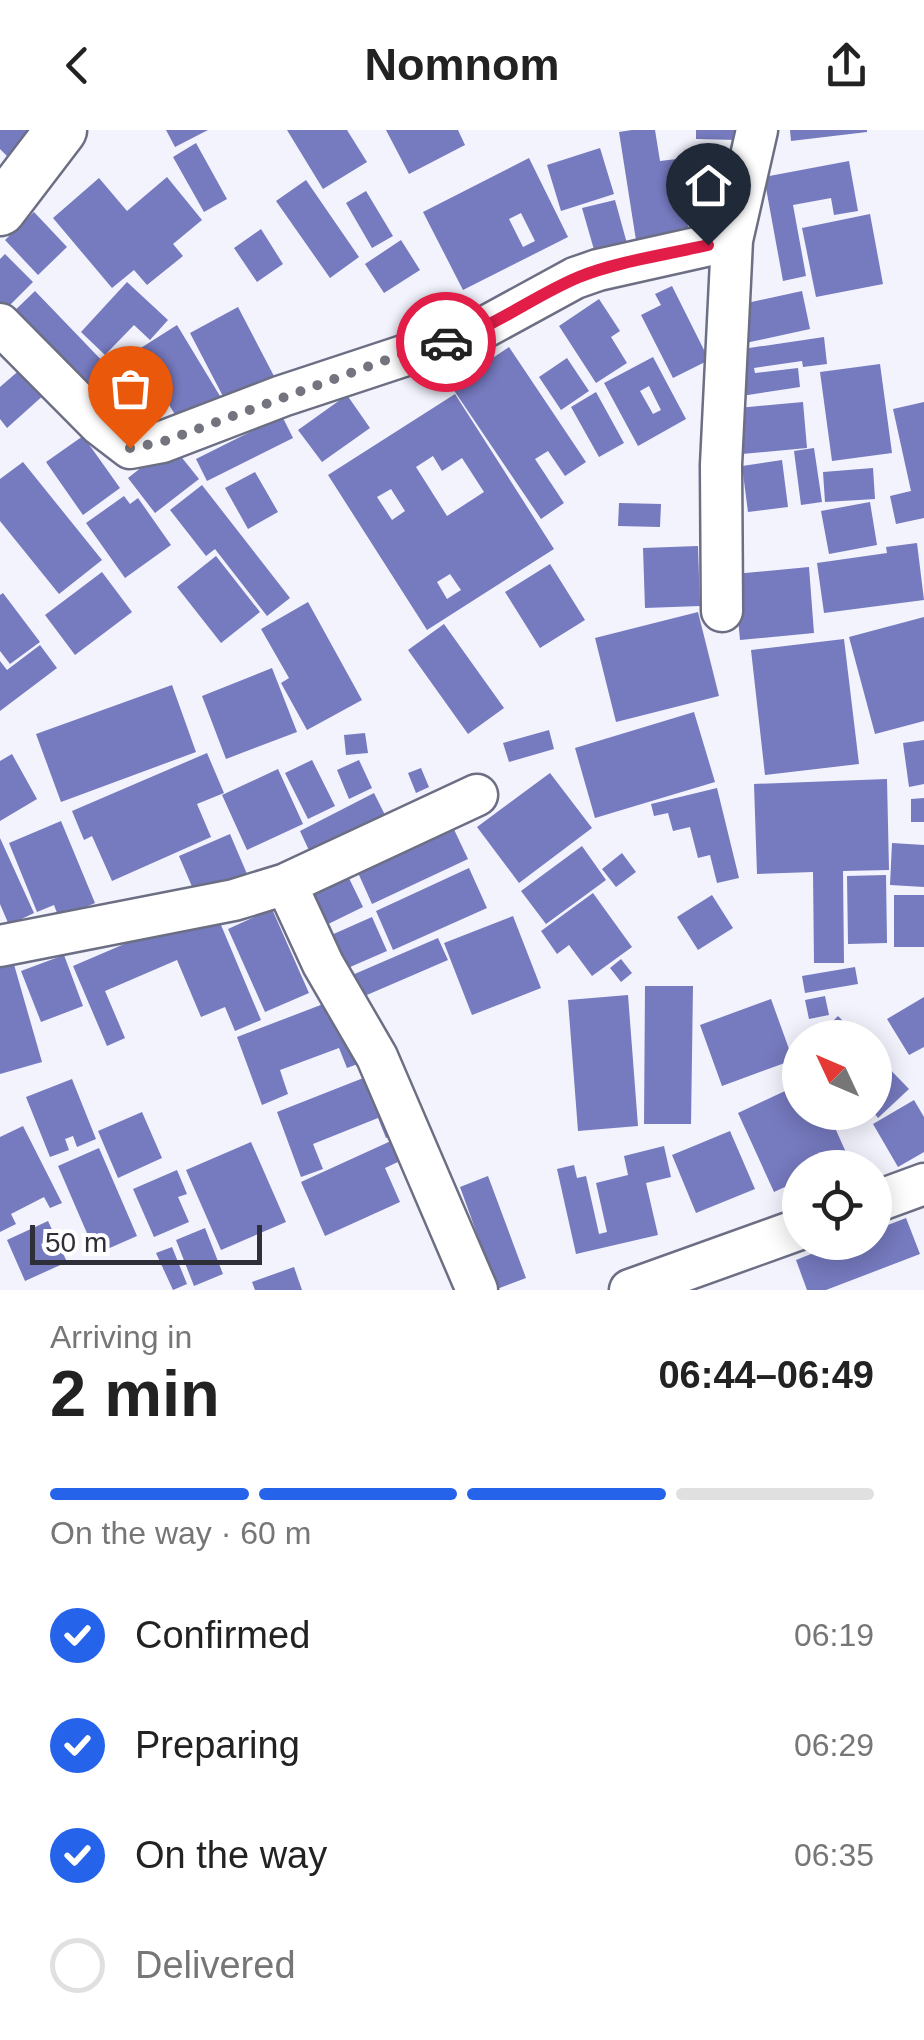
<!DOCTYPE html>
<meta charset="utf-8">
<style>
:root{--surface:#fff;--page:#f2f2f2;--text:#222;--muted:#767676;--line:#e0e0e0;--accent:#2563eb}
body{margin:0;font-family:Helvetica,sans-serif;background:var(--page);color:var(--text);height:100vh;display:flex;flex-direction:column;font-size:38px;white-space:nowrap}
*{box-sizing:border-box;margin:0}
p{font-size:32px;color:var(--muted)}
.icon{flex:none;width:55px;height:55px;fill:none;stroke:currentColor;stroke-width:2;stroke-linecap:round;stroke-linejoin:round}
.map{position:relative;height:1160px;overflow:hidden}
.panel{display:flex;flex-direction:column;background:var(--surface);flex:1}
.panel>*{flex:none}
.needle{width:65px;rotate:314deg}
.buttons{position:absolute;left:782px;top:890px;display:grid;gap:20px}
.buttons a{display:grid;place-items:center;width:110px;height:110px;border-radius:50%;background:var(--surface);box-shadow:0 5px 25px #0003;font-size:50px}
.scale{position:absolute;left:30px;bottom:25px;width:232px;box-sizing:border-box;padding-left:10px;border:5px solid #2e2f39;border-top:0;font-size:28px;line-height:35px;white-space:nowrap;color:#2e2f39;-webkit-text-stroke:8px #fff;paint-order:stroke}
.pin{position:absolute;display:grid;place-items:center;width:85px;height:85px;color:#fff;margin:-102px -42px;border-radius:50% 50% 50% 0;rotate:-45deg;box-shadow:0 0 10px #0007}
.pin .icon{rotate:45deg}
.courier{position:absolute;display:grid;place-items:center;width:100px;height:100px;margin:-50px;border:8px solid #e11d48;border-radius:50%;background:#fff;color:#222;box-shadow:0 2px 12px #0007}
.summary em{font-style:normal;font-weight:700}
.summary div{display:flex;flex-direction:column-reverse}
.summary{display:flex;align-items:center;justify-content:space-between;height:170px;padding:0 50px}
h1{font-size:65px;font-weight:700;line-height:75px}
.bar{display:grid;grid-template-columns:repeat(4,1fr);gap:15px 10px;align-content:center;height:120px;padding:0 50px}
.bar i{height:12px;border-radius:8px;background:var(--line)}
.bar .on{background:var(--accent)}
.bar p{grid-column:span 4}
ol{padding:0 50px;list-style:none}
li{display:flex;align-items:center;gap:30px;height:110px}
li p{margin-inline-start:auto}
li .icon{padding:10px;border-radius:50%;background:var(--accent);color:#fff;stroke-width:4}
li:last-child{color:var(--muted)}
li i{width:55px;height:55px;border:5px solid var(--line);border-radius:50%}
header{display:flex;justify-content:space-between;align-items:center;height:130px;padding:0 50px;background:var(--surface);font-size:45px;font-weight:700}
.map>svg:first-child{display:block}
</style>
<header><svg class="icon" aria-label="back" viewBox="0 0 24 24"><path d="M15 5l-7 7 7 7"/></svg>Nomnom<svg class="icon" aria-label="share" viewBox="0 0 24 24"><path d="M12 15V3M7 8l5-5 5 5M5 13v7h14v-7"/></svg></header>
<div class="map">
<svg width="924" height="1160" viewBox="0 0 924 1160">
<rect width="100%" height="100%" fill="#f2f3fd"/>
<path fill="#767abf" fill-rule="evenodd" d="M0,0H39L9,28L0,19Z
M166,0H208L175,17Z
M287,0H347L367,32L323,59Z
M386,0H458L465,15L409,44Z
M632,0H655L660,31L677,29L691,114L638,123L619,2Z
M696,0H739L738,10L696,9Z
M790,0H867V2L791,11Z
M196,13L227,69L204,82L173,27Z
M600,18L614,64L561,81L547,35Z
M690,20L743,24L738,78L685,74Z
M529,28L568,107L463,160L423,82ZM521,83L535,111L523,117L509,89Z
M849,31L858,81L834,85L831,68L793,75L806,146L783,151L764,47Z
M167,47L202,90L173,114L183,126L147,155L134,140L112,158L53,88L99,48L127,81Z
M306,50L359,127L330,148L276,71Z
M366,61L393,106L372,118L346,73Z
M615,70L631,128L599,137L582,78Z
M34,82L67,117L38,145L5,110Z
M870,84L883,154L816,167L802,98Z
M261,99L283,134L257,152L234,118Z
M401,110L420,140L384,163L365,134Z
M5,124L33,152L4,181L0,177V129Z
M127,152L168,190L150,210L134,195L105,225L81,202Z
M672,156L709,230L673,248L641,185L661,175L655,164Z
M35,161L110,239L84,265L8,187Z
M802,161L810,199L741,214L733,176Z
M599,169L620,201L611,207L627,233L596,253L559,196Z
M238,177L275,248L227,274L190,203Z
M177,195L223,271L182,296L136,221Z
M824,207L827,234L803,237L802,231L754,238L755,243L798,238L800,257L735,267L729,221Z
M509,217L586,332L565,346L548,321L535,329L564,373L541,389L451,256Z
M653,227L686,289L638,316L604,253ZM649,256L661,280L653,284L640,261Z
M567,228L589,261L561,280L539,247Z
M880,234L892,323L832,331L820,242Z
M23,237L46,263L7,298L0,289V257Z
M122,239L159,279L127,308L91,269Z
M596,262L624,313L599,327L571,277Z
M455,264L554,419L427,500L328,345ZM433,326L442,341L462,328L484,362L447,386L416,337ZM391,359L405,381L392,390L377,367ZM450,444L461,460L447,469L437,452Z
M347,265L370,298L322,332L298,300Z
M803,272L807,318L742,324L738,278Z
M924,272V388L896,394L890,366L911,361L893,279Z
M282,286L293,308L207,351L196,329Z
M83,306L120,358L83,385L46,332Z
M171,314L199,349L155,383L128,348Z
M814,318L822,372L801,375L794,321Z
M782,330L788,377L748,382L742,336Z
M23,332L102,430L59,464L0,391V349Z
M873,338L875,369L825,372L823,342Z
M255,342L278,382L248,399L225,358Z
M202,355L290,468L267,486L215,419L206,426L170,380Z
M124,366L130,374L138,368L171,415L125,448L86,393Z
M870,372L877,415L829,424L821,381Z
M619,373L661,374L660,397L618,396Z
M917,413L924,470L824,483L817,433L887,423L886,417Z
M698,416L700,476L645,478L643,418Z
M216,426L260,482L221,513L177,457Z
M550,434L585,490L540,518L505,462Z
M809,437L814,503L740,510L734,444Z
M102,442L132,482L75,525L45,485Z
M3,463L40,512L10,534L0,521V465Z
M308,472L362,570L307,600L281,553L289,548L261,499Z
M698,482L719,566L616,592L595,508Z
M924,487V591L875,604L849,507Z
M444,494L504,578L468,604L408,520Z
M844,509L859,634L765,645L751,520Z
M40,515L57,538L0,581V531L7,540Z
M272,538L297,602L226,629L202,566Z
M172,555L196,622L61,672L36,604Z
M694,582L715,652L595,688L575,618Z
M549,600L554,619L509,632L503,613Z
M365,603L368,623L346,625L344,605Z
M924,610V654L909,657L903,613Z
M207,623L224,663L197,674L211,707L112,751L92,706L84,710L72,681Z
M12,624L37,669L0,691V631Z
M312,630L335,676L308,689L285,643Z
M359,630L372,658L349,669L337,640Z
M421,638L429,657L416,663L408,643Z
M278,639L303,694L247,720L222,665Z
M550,643L592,698L519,753L477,697Z
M887,649L889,740L843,741L844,833H814L813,742L757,744L754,654Z
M717,658L739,748L717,753L710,725L698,728L690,697L673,701L668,683L654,686L651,674Z
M374,663L388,691L313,729L300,701Z
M924,668V692H911V669Z
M61,691L95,773L59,788L54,775L37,782L9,713Z
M450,691L468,729L372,774L355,736Z
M230,704L250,751L199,773L179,726Z
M0,708L34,783L9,795L0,774Z
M892,713L924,715V757L890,755Z
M582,716L606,750L546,794L521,761Z
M622,723L636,742L616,757L602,739Z
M469,738L487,778L393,820L376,781Z
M346,742L363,777L316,800L299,764Z
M886,745L887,813L848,814L847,746Z
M593,763L632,817L592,846L569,815L557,824L541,801Z
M712,765L733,798L698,820L677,787Z
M894,765H924V817H894Z
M213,776L261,890L235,901L225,877L201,887L177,830L105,861L125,908L107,916L73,836Z
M272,779L309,863L265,882L228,799Z
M513,786L541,858L472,885L444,813Z
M372,787L387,821L334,844L320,810Z
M438,808L448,830L353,871L343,849Z
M64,825L83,876L41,892L21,841Z
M621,829L632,843L621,852L610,838Z
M13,831L42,932L0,944V835Z
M855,837L858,854L805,863L802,846Z
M645,856H693L691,994H644Z
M628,865L638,996L578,1001L568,870Z
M825,866L829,885L809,889L805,870Z
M924,867V917L909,925L887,889Z
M339,868L363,932L347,938L339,918L280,940L288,964L262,975L237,907Z
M771,869L793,930L722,956L700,895Z
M838,886L860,908H816Z
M875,924L909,959L878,988L875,984Z
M376,943L399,1003L386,1008L378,988L313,1014L323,1039L301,1047L277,982Z
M72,949L96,1009L77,1017L73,1006L65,1009L69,1020L50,1027L26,967Z
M800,954V982H828L848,1027L826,1038H800V1050L774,1062L738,983Z
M914,970L924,987V1022L898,1037L873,994Z
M142,982L162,1028L118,1048L98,1001Z
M23,996L62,1073L50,1078L44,1067L11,1084L16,1094L0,1102V1007Z
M730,1001L755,1059L696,1083L672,1025Z
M404,1005L413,1025L385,1038L400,1072L325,1106L301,1052Z
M251,1012L286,1092L221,1120L186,1040Z
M664,1016L671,1047L646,1053L658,1105L576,1124L557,1039L574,1035L577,1048L586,1046L599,1104L607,1102L596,1053L628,1045L624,1026Z
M99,1018L137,1106L96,1124L58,1036Z
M177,1040L187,1064L178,1067L189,1092L154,1107L133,1059Z
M488,1046L526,1148L497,1159L460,1057Z
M906,1088L920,1124L826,1160H807L796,1130L841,1112H875V1100Z
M48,1091L67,1132L25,1151L7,1110Z
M205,1098L223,1144L194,1156L176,1110Z
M172,1117L187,1154L173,1160L156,1123Z
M294,1137L302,1160H255L252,1152Z"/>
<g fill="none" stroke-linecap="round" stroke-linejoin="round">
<defs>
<path id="minor" d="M0,194L100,295L130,318L162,312L282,266L476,202L575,148L598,140L732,110
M722,481L721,335L732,110L757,0
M286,754L323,834L377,927L477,1160
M0,816L234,770L286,754L477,665
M875,1072L924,1054
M630,1160L800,1099"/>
<path id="major" d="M0,80L61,0"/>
</defs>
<use href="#minor" stroke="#6c6f84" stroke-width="45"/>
<use href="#major" stroke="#6c6f84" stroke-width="55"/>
<use href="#minor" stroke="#fff" stroke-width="40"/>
<use href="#major" stroke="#fff" stroke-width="50"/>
</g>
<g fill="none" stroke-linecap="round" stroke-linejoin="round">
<path stroke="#73747e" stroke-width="10" stroke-dasharray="0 18" d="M130,318L162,312L397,226L446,212"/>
<path stroke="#e11d48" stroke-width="12" d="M446,212C494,198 533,166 579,147C615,132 669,124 708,115"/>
</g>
</svg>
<div class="buttons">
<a><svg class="needle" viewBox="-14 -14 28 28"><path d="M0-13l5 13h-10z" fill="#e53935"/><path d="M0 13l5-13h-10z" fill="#767676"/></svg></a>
<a><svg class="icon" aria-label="locate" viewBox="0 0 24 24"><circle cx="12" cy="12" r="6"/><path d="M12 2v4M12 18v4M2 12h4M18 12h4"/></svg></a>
</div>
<div class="scale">50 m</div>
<div class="pin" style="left:130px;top:318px;background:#ea580c"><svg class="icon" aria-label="bag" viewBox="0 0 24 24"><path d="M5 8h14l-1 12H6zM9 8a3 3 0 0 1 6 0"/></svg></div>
<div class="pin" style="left:708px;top:115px;background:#1f2937"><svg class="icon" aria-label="home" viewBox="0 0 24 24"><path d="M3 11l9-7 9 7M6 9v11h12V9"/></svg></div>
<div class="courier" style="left:446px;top:212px"><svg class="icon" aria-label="car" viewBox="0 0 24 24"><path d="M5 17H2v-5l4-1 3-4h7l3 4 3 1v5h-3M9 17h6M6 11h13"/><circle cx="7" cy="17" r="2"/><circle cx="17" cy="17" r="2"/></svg></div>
</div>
<section class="panel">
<div class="summary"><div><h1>2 min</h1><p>Arriving in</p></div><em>06:44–06:49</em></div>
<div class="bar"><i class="on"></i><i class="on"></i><i class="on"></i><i></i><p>On the way · 60 m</p></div>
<ol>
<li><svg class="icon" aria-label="check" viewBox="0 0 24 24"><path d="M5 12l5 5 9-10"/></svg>Confirmed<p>06:19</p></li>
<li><svg class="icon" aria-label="check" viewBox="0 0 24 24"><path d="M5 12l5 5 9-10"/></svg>Preparing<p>06:29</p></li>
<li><svg class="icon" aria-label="check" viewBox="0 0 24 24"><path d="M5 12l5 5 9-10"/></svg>On the way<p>06:35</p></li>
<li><i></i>Delivered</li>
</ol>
</section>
